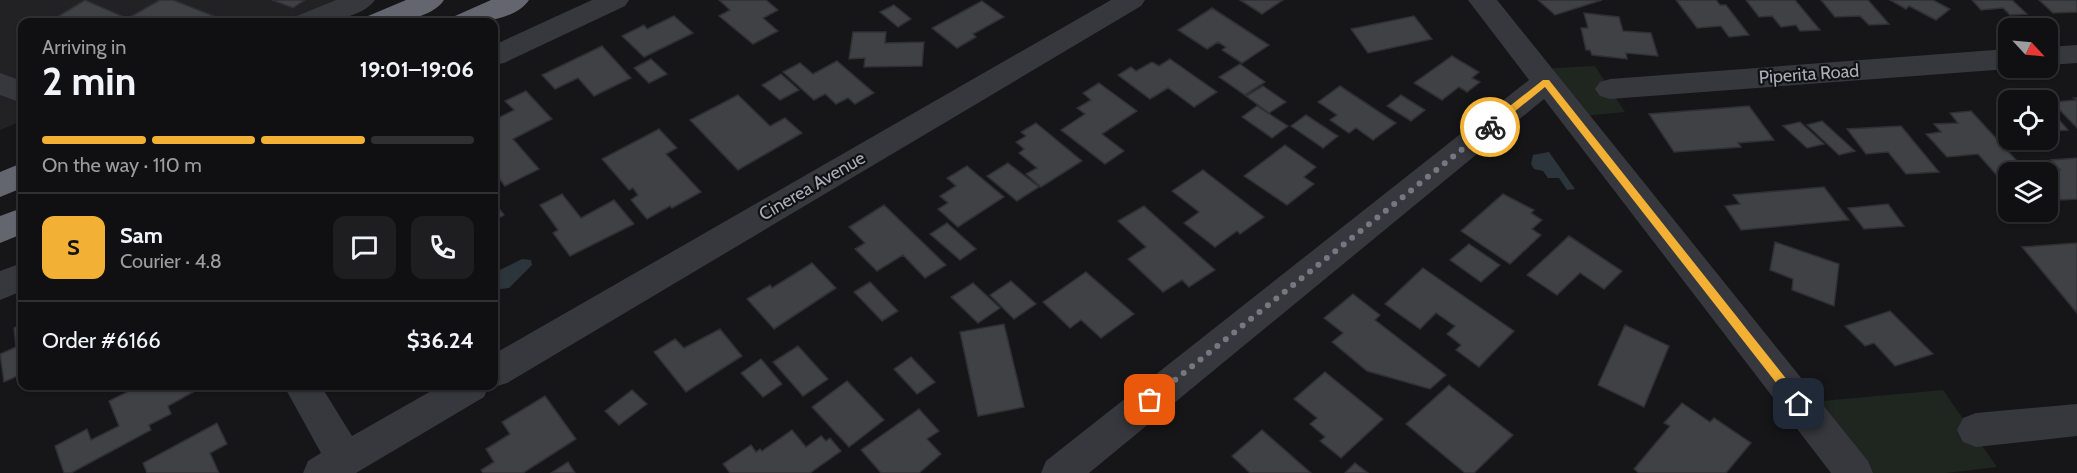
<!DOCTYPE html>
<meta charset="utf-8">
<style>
:root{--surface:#101012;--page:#1e1e20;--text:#f1f3f6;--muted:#9c9d9f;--line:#303032;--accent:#f2b134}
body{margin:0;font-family:Cabin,sans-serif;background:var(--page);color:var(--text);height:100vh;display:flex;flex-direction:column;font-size:22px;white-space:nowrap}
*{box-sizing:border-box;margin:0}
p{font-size:20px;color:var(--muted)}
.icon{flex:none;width:33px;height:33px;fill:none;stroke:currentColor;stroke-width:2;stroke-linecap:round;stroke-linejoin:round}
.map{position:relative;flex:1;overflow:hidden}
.details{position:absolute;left:18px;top:18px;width:480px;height:372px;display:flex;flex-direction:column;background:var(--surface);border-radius:12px;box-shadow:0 2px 4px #0004,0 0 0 2px var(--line)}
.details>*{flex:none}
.needle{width:39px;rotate:116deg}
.fabs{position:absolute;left:1998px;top:18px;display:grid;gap:12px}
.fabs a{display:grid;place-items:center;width:60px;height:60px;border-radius:12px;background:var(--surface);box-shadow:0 2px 4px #0004,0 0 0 2px var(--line);font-size:30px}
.pin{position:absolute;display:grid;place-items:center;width:51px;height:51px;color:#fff;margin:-26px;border-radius:12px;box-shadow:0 3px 9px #0006}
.courier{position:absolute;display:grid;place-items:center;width:60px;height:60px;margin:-30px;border:4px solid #f2b134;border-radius:50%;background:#fff;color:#222;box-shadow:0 2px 8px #0007}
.summary em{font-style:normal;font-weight:700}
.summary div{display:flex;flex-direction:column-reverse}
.summary{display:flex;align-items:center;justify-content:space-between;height:102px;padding:0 24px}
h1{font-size:39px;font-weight:700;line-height:45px}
.bar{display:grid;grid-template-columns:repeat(4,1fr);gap:9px 6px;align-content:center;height:72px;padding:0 24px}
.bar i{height:8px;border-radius:4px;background:var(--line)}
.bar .selected{background:var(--accent)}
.bar p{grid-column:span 4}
.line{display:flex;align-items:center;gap:15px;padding:0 24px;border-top:2px solid var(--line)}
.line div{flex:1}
.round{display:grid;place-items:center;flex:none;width:63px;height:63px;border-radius:12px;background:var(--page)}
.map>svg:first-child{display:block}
</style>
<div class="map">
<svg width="2077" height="473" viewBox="0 0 2077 473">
<rect width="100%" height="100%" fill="#161618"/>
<path fill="#222225" d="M0,0H361L307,22H22V121L0,130Z"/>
<path fill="#1e261f" d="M1595,66L1625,112L1574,117L1536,69Z
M1943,390L1997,467L1946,473H1854L1799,403Z"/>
<path fill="#2c353c" d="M1549,152L1575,189L1567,190L1559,178H1548L1543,171L1534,169L1531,164L1533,155Z
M522,259L531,260L532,265L509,288L500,289L499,284L494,281V273Z"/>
<path fill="#404145" stroke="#303034" stroke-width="1.5" d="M85,0L124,17L115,22H49Z
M160,0H173L229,22H121Z
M272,0H305L293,8Z
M719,0H766L778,10L763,18L778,31L753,44L719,16L730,10Z
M1240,0H1283L1262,14Z
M1538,0H1602L1555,15Z
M1676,0H1716L1720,5H1726L1749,35L1729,37L1721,26L1697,28Z
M1746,0H1795L1820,30L1800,31L1796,25L1781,27L1772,16L1759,17Z
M1821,0H1868L1889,24L1869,25L1860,16L1835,17Z
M1890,0H1933L1950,9L1936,20L1909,6L1906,9Z
M1972,0H2012L2027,14L2010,15L2003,8L1981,10Z
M2039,0H2077V12L2053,13Z
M982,1L1004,17L973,34L976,37L957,48L932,28Z
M894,5L911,19L898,27L880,12Z
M1212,8L1269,45L1242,63L1222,50L1226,47L1218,42L1207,49L1178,30Z
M1584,13L1619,17L1623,31L1651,33L1658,56L1626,53L1627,59L1592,55L1590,50H1586L1581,28H1588Z
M674,16L693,33L644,57L622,36L644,25L647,29Z
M1414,16L1432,39L1368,53L1351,29Z
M853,32H886L885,43L924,42L922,66L864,67L865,58L849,59Z
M602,46L631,78L594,96L578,78L555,89L542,75Z
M1452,56L1479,72L1472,78L1480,82L1467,92L1459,87L1442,100L1414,83Z
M651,59L667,74L649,83L634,68Z
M1170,59L1217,92L1194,107L1168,88L1150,99L1118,75L1131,67L1136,71L1152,62L1159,66Z
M837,61L874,93L855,104L848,98L836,104L825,94L814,100L783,72L800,63L813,74Z
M1240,64L1265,82L1245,95L1219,77Z
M781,74L799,90L780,100L762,85Z
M1099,83L1137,111L1102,134L1124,151L1105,164L1061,130L1085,114L1077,108L1091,100L1083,93Z
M1263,86L1286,102L1269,113L1246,96Z
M1340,86L1396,123L1373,140L1356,128L1349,133L1330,120L1337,115L1318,102Z
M526,91L552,119L513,139L539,169L505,186L494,172V135L499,132L494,126V120L514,110L505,101Z
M738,95L770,126L785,118L802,133L738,170L690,120Z
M1401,95L1425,110L1411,121L1387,106Z
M2074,98H2077V128L2052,102L2077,100Z
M1257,106L1288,126L1272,138L1242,117Z
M1749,106L1774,140L1738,143L1741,147L1674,152L1649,114Z
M2048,107L2068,130L2048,131Z
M1971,111L2027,172H2008V188L1978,154L1947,157L1926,134L1941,132L1934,124L1958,123L1950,113Z
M1306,115L1338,136L1323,148L1291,126Z
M1822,121L1855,151L1839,155L1807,125Z
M1800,122L1824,144L1807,148L1783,126Z
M1036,123L1082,161L1041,187L1026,174L1037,168L1019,153L1024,149L1016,142L1026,136L1021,132Z
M1901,126L1939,172L1906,174L1888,152L1866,154L1847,129Z
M659,129L677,148L666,154L701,192L672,208L670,206L647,219L631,200L638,195L633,188L629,190L602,159Z
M1285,145L1316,167L1304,177L1314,184L1287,205L1244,176Z
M2077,158V199L2061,200L2048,186V172H2035L2060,170L2051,160Z
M1008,163L1039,187L1017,201L987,176Z
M967,166L1004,197L958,227L938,209L948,203L940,196L956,186L947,178Z
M1203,170L1264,217L1240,234L1237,231L1215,247L1184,223L1199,212L1172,191Z
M1824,187L1849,220L1741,230L1725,206L1740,204L1733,195Z
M562,194L581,218L614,200L634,224L570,256L553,233L558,230L540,205Z
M1503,194L1534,210L1531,213L1542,220L1532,229L1541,235L1510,264L1461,231Z
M494,202L504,215L494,221Z
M1888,204L1904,226L1864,229L1848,208Z
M884,205L946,265L925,278L903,255L877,271L855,249L865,243L849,227Z
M1144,206L1215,270L1189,287L1182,280L1163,292L1128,259L1146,247L1118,221Z
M947,223L976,249L960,260L930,234Z
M1569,236L1622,271L1604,289L1580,273L1557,295L1527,275Z
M1775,242L1839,264L1834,306L1792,290L1793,279L1770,270Z
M2077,243V313L2022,247Z
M1469,244L1500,265L1481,282L1450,260Z
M812,263L836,288L774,329L747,299L770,285L772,288Z
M1423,268L1514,331L1479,367L1456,350L1461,345L1447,334L1455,326L1436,313L1420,329L1385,304Z
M1086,272L1134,314L1101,338L1081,320L1070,328L1043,302Z
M1011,281L1036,304L1014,319L990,295Z
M870,282L898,311L882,321L854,292Z
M973,283L1000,308L978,323L951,297Z
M1353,294L1380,315L1375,320L1446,375L1430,389L1367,371L1332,342L1343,333L1324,318Z
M1890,311L1933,354L1895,366L1874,343L1865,346L1845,326Z
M22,324V374L4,382L0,354L16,347L14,328Z
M1004,324L1024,407L978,416L960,332Z
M1625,325L1669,346L1644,407L1598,385Z
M720,329L742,356L686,392L654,352L675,339L684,348Z
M798,346L828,379L803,396L773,362Z
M911,357L935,382L917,394L894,369Z
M761,359L782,384L763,397L741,373Z
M1325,372L1383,419L1341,458L1320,441L1325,437L1310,424L1317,418L1294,399Z
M847,381L884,420L849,447L812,407Z
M1449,385L1513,435L1474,473H1465L1406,424Z
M139,386H195L197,390L168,406L171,414L149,425L151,430L71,473H64L55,446L87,429L91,440L119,426L109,401Z
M632,390L647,404L619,425L605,411Z
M545,396L576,439L523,473H483L481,470L494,462L486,449L510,434L502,422Z
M1682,403L1710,422L1714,418L1751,443L1726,473H1639L1634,469L1670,426L1664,423Z
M919,409L939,431L927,439L941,454L919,473H881L861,450Z
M217,423L227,444L210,453L219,473H147L143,463Z
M792,430L806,447L821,436L826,441L830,438L841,451L810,473H730L723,464L751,445L756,452L760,449L762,451Z
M1262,430L1311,473H1250L1232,456Z
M568,462L575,473H551Z
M1355,463L1368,473H1345Z"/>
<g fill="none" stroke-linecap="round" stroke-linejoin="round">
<path fill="#37383d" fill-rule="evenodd" d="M336,0H375C361,20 315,24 293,22L297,16Z
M592,0H629L625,6L504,63L494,65V45Z
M1111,0H1145L1141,6L507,383L494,387L489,386L484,397L356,473H303L308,461L321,453L284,386H321L352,436L440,386H494V354Z
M1468,0H1497L1868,461L1873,473H1831L1544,99L1089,473H1041L1046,461L1529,80Z
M2077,45V63L2048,65V47Z
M2008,49V68H2012L2008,69L1610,99L1600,96L1595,89L1600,82L1610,79Z
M0,73L22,81V103L0,95Z
M22,263V291L0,300V271Z
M2077,404V436L1976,447L1963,442L1957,430L1963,418L1976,413Z"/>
<path fill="#63666e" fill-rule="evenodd" d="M406,0H444C430,21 386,24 364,22L368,16Z
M491,0H529C515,21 473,24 451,22L455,16Z
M22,163V188L0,197V172Z
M22,208V234L0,243V216Z"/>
</g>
<path fill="#f2b134" d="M1543,80H1549L1803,400V407H1795L1545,87L1493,129H1487V124Z"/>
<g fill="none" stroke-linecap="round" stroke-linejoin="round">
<path stroke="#757880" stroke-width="6" stroke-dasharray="0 10.8" d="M1150,400L1490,127"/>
</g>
<g text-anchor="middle" stroke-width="4.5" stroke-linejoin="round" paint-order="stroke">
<g font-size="18" fill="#a8adb8" stroke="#111113">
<text transform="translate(1809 74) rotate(-4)" y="6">Piperita Road</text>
<text transform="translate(812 186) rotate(-30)" y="6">Cinerea Avenue</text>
</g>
</g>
</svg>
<div class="fabs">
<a><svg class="needle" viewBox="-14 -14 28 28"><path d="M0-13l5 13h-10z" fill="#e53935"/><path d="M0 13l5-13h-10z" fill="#9c9d9f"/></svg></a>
<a><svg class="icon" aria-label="locate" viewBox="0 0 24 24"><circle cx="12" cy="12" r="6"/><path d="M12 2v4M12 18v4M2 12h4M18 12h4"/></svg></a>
<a><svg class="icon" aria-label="layers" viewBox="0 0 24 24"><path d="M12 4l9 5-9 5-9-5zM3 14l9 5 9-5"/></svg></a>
</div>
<div class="pin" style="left:1150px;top:400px;background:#ea580c"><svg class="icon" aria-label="bag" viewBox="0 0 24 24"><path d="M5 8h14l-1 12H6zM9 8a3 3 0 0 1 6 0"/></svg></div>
<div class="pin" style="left:1799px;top:404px;background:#1f2937"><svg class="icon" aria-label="home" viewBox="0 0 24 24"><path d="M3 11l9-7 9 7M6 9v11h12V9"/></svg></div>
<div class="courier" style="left:1490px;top:127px"><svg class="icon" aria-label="bike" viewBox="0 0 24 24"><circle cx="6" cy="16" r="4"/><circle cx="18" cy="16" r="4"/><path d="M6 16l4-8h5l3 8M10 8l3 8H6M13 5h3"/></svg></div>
<section class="details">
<div class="summary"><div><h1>2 min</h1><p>Arriving in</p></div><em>19:01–19:06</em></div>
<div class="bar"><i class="selected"></i><i class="selected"></i><i class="selected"></i><i></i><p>On the way · 110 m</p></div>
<div class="line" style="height:108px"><b class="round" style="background:var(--accent);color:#111">S</b><div><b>Sam</b><p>Courier · 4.8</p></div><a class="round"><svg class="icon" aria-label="chat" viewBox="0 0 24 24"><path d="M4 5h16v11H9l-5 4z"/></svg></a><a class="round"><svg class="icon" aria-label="phone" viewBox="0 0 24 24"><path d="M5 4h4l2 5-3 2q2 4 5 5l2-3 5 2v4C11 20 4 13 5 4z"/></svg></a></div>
<div class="line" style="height:78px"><div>Order #6166</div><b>$36.24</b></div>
</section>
</div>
